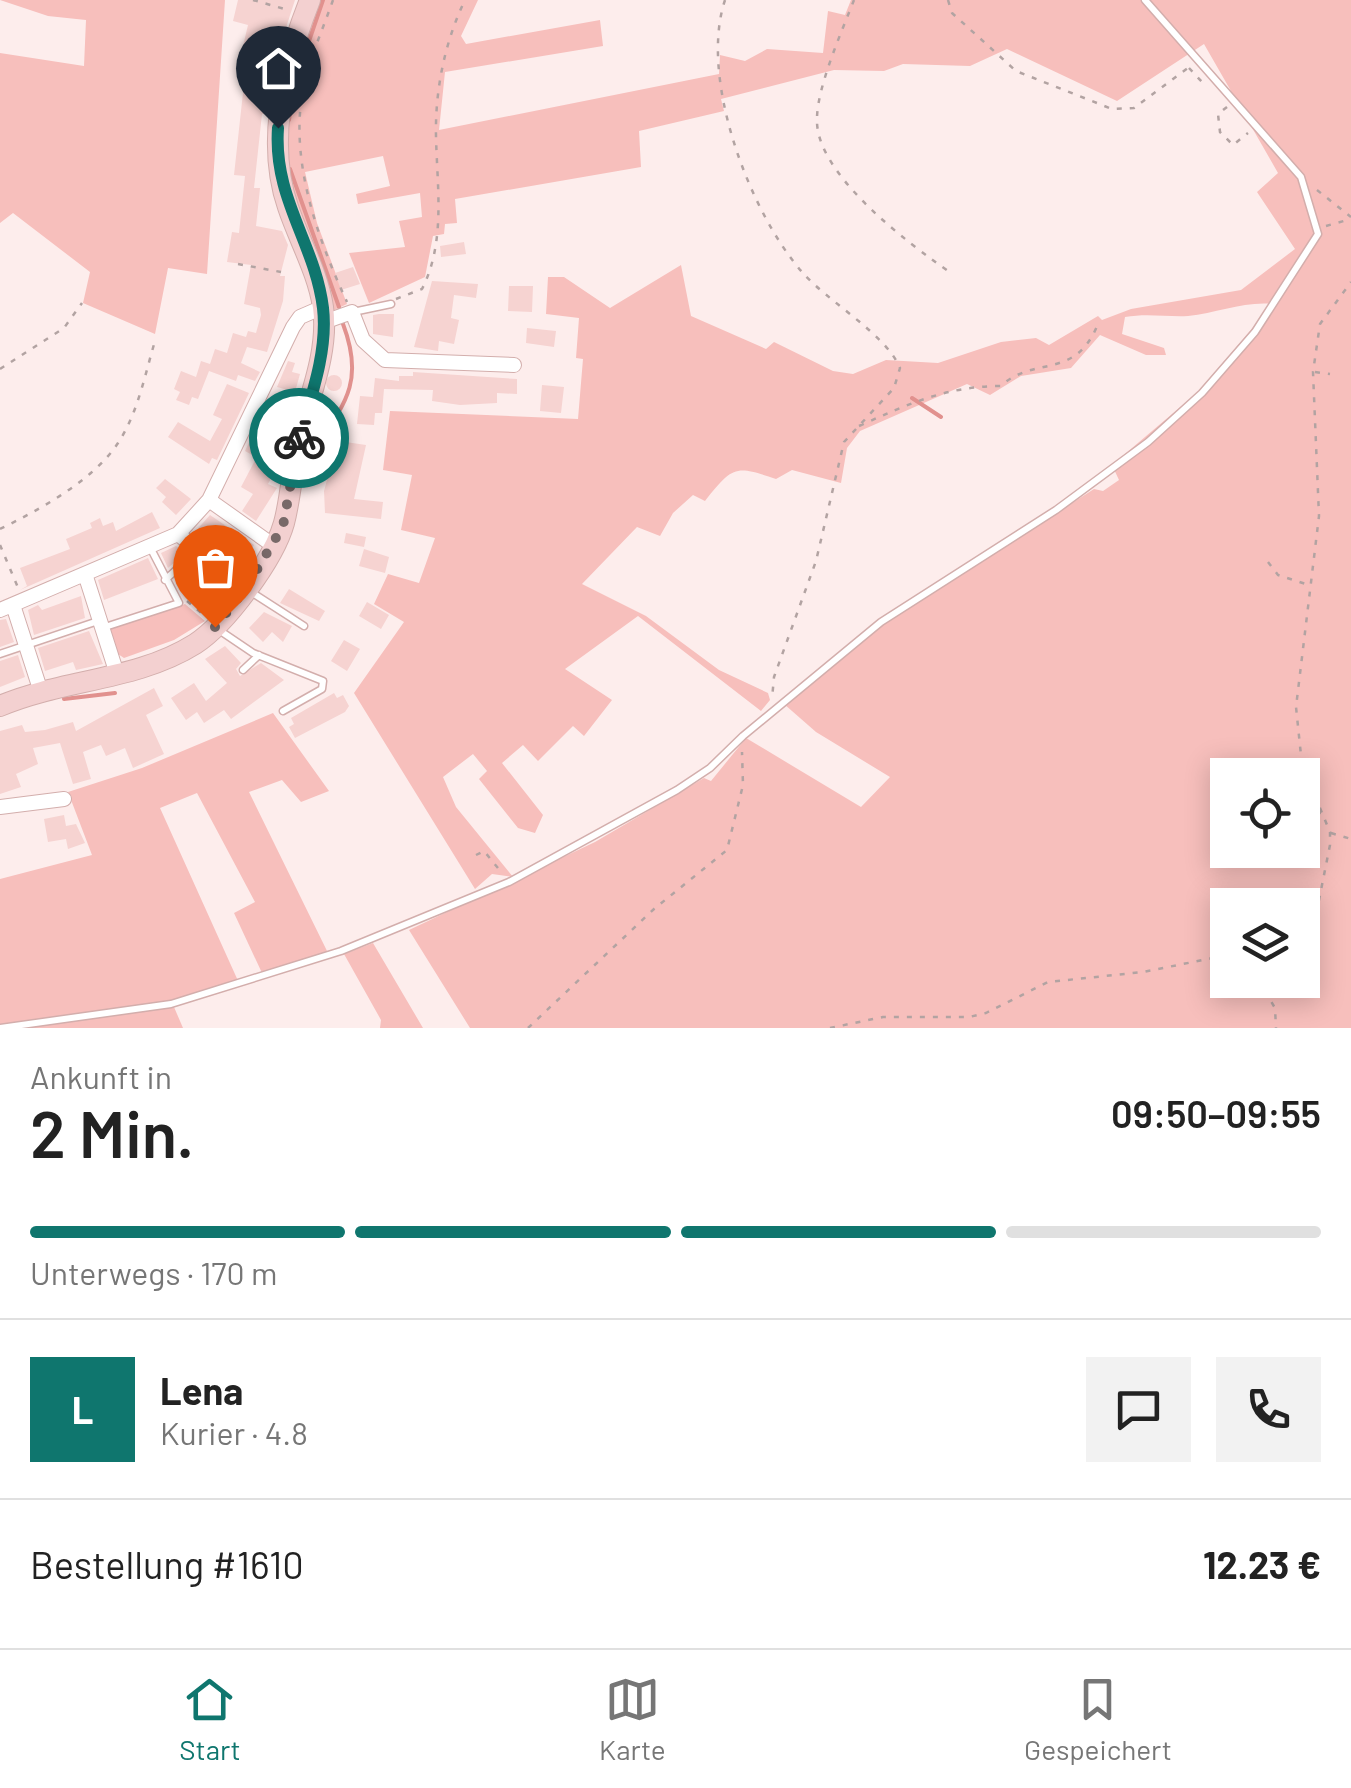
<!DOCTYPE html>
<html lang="de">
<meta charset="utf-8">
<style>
:root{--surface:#fff;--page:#f2f2f2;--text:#222;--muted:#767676;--line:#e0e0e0;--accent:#0f766e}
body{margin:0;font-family:Barlow,sans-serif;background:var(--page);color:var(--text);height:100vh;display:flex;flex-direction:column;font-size:38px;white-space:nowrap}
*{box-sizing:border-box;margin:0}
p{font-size:32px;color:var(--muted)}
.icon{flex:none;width:55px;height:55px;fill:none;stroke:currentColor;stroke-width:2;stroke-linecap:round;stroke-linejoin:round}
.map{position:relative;height:1028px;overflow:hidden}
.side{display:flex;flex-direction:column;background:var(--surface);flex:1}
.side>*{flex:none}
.controls{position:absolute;left:1210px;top:758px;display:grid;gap:20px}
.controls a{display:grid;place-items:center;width:110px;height:110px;border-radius:0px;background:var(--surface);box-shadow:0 5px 25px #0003;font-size:50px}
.pin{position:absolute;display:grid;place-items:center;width:85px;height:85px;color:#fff;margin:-102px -42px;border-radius:50% 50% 50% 0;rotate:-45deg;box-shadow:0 0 10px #0007}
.pin .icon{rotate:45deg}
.courier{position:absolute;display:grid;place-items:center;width:100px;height:100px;margin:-50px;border:8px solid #0f766e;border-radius:50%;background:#fff;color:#222;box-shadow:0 2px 12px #0007}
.headline em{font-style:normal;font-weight:600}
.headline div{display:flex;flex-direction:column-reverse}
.headline{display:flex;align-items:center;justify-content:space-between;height:170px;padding:0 30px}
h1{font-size:65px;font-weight:600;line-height:75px}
.bar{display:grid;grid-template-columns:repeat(4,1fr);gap:15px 10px;align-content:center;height:120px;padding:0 30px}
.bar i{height:12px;border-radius:8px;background:var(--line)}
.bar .on{background:var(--accent)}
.bar p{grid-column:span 4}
.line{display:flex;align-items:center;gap:25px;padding:0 30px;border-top:2px solid var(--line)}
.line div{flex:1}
.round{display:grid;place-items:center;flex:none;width:105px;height:105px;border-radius:0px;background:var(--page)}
.dock{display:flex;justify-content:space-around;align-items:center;height:140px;border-top:2px solid var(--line);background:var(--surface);font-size:28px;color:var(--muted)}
.dock a{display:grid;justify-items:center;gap:5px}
.dock .on{color:var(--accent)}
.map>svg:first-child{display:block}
</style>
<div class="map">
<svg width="1351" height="1028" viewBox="0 0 1351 1028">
<rect width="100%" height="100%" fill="#fdedec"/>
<path fill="#f7bfbc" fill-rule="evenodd" d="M0,0H225L207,274L168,268L155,334L83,303L90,272L13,213L0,223V53L84,66L86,20L48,16Z
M315,0H478L461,36L466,44L600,20L603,46L445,72L439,130L719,74L720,55L745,61L767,49L823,53L828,11L845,15L851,0H1351V1028H470L409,930L595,842L704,778L711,781L746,738L861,807L890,777L816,732L784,704L882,625L1094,489L1103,491L1119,480L1112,465L1198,392L1273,304C1245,301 1217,313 1188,316C1166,317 1147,313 1125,317L1122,334L1164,348L1166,355H1146L1100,335L1071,368L1021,376L990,395L967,384L860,431L847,448L841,483L792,470L776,479C735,465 733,466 705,501L693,495L673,513L660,536L637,527L582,584L646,616L719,670L768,693L770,700L761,711L638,616L565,669L612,700L584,736L573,726L538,761L523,745L502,763L543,815L535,833L518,828L479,779L487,771L473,754L443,777L456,807L513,877L492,874L475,889L354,693L404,622L374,604L388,574L419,583L435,538L401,530L412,475L383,470L390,411L578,419L583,359L576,358L579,318L546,314L548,277H564L610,308L681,265L691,316L766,349L774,342L833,371L853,374L886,360L938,363L1001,342L1036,338L1049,345L1098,316L1102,320L1131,309L1241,290L1295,249L1257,192L1278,173L1204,44L1117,101L1007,49L970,66L903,64L884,71L834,70L721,99L724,111L639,131L641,167L455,199L457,223L445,224L444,234L433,236L425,277L369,303L349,253L405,247L399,221L422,217L420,193L358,204L356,194L390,186L383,156L305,172L317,223L347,304L330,312C312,259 291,205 284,149C279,100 301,46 315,0ZM1228,775H1302V850H1228ZM1228,905H1302V980H1228Z
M185,604L205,621L174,640L124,658L115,652L107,630Z
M273,713L329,791L301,802L282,780L249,792L328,953L262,973L234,913L255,902L197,793L160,808L239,983L171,1000L183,1028H0V879L92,855L68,792L142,768Z
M373,943L423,1028H380L381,1020L344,954Z"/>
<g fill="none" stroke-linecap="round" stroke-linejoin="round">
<path stroke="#e1918e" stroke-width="4" d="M289,120L294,85L323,0
M290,169L339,307
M912,398L941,417
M313,451C345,404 365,382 343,324
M64,699L115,693"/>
</g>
<path fill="#f6d3d1" d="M238,0H295L279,49L270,48L262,90H269L266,114H262L254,188H260L256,226L282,231L288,245L280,276H285L283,301L267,352L247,347L241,363L260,372L255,381L238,375L236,381L209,371L198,399L192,397L189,405L176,400L180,392L174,389L181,371L196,377L201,361L210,364L215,349L227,353L233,333L246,337L248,331L256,333L261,315L260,308L244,304L251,265L227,262L232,232L239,233L245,176L234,175L248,47L243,46L248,25L233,21Z
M464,242L466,254L441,257L440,246Z
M353,267L360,284L341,290L335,273Z
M432,281L478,284L476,298L454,295L451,318L459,320L454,344L439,341L438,351L414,347Z
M509,286H533L532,312L508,311Z
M379,314H394L393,337L373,334V315Z
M527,328L556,331L554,347L526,343Z
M288,361L295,363L292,372L300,374L295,392L277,387Z
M413,372L517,379V394L497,393V403L460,405L432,401L433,390L384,389L382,413H375L374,425L357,424L360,396L373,397L375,378L399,381V376H413Z
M326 383a8 8 0 1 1 16 0a8 8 0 1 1-16 0Z
M227,384L249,393L217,460L212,458L209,464L168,437L178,422L210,441L222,419L213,415Z
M542,385L564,387L561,413L540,411Z
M269,401L288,409L282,424L274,421L269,425L254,456L245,451Z
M339,441L366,445L354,499L383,502L381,519L325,513L324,491L330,469L335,470Z
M260,451L280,461L268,484L277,488L256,521L242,511L253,494L241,487Z
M165,479L191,499L176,515L162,502L166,497L156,488Z
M152,512L160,528L20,590L27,586L20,568L70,549L66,539L92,528L90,523L100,518L103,526L113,522L116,531Z
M210,515L254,545L237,568L194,533Z
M346,533L366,537L364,547L344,543Z
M176,546L185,553L168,568L161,553Z
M364,549L389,557L385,573L359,566Z
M148,558L158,579L104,600L98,580Z
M196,562L201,566L197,571L230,589L213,610L175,580Z
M289,589L325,611L319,621L280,603Z
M81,596L85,618L34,635L28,610L38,605L42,610Z
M367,602L389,615L381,629L359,616Z
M264,612L292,626L283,642L272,632L263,642L249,628Z
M6,619L14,642L0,647V620Z
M89,631L103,664L76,670L73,662L45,671L38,648Z
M344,640L360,649L347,671L331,661Z
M225,646L241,663L236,669L240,676L261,663L284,680L231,719L224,710L204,723L197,712L186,720L171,698L194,683L206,701L227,683L205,659Z
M18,655L25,677L0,687V661Z
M154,688L163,706L146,715L164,754L133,768L125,748L106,756L101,745L83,752L91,779L73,784L60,743L33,748L38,764L16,774L21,787L0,794V731L22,725L25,732L45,730L73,722L76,731Z
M334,693L337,698L343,695L349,706L345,712L295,738L289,727L294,724L291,718Z
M64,815L66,826L76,824L85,843L68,849L66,839L48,842L44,819Z"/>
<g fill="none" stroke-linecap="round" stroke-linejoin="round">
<defs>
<path id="lane" d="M353,312L391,304
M165,580L196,552
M251,592L304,626
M102,628L179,603L151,549
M216,628L253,653L323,681L322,689L283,711
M0,654L98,621
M243,670L259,655
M0,1028L171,1004L341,951L509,882L677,790L710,768L743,736L881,622L1056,510L1148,442L1202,393L1255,332L1318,234L1301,177L1145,0"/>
<path id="street" d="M324,322L352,312L363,340L385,360L514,365
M209,500L274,546
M178,534L246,588
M86,577L117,674
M13,605L41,692
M0,610L178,534L209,500L293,327L300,317L323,307
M0,807L64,799"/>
<path id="secondary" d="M0,706C63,679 136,681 195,644C226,624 274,559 284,523C292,493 292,463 300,433C311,393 329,349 323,307C318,273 299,240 288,207C265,141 285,63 310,0"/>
</defs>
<use href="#lane" stroke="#d3aeac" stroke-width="9"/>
<use href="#street" stroke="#d3aeac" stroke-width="16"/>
<use href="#secondary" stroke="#d3aeac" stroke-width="22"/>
<path stroke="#b2a3a2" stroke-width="2.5" stroke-dasharray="5 8" stroke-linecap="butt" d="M253,0L288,10
M333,0C324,26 312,53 305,80C287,154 316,235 347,302
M725,0C699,78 749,211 802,272C828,302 886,334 900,368L894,388L844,442L816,561L774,677L772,699
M854,0C842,31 817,87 817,119C815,174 909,244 951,273
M948,0L952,13L1016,71L1112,109L1134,108L1192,65
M1189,68L1202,82
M1227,107L1218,114L1220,132L1233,145L1248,133
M1317,190L1351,217
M1326,226L1351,219
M238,264L281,272
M396,299L422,289C446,242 437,187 436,136C435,90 445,41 465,0
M0,369L64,328L82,303
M1315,372L1330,374
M859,426C908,404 947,386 1001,386C1034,355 1075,381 1098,324
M0,529C39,510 94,480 118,443C138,413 145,374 155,341
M0,545L19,590
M1268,562L1278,575L1309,585
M187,601L204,615
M1304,809L1321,813
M1331,833L1351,839
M476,855L484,851L502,873
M1302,935L1316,915L1330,845V832L1302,765L1296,707L1319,516L1313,372L1320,324L1351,282
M1258,980L1275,1008L1276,1028
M528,1028L654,909L727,850L743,785L742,752
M830,1028L883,1017H969L986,1013L1048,982L1143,972L1228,955"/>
<use href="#lane" stroke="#fff" stroke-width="6"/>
<use href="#street" stroke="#fff" stroke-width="14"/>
<use href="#secondary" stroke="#f3d0d0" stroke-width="20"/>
</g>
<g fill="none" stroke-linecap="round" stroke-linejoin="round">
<path stroke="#786968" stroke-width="10" stroke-dasharray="0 18" d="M215,627L246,588L283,526L299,438"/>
<path stroke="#0f766e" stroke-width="12" d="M278,128C273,199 315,243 323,308C328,351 311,397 299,438"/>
</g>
</svg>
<div class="controls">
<a><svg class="icon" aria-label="locate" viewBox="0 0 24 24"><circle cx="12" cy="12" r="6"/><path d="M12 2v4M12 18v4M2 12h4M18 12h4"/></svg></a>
<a><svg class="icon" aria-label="layers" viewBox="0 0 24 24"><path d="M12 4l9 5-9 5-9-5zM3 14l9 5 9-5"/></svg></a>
</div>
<div class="pin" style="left:215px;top:627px;background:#ea580c"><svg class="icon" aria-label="bag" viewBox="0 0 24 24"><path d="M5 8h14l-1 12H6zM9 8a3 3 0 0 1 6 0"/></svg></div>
<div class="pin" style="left:278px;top:128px;background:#1f2937"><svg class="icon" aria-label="home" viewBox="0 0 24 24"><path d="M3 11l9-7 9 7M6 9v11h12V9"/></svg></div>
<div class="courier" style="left:299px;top:438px"><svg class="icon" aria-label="bike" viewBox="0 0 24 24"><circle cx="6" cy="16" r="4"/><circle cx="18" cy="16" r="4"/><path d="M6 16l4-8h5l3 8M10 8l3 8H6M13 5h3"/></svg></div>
</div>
<section class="side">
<div class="headline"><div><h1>2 Min.</h1><p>Ankunft in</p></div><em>09:50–09:55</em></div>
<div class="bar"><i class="on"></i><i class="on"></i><i class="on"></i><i></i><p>Unterwegs · 170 m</p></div>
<div class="line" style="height:180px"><b class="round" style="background:var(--accent);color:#fff">L</b><div><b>Lena</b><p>Kurier · 4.8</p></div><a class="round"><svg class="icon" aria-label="chat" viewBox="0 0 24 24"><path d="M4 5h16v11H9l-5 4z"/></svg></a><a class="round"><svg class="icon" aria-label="phone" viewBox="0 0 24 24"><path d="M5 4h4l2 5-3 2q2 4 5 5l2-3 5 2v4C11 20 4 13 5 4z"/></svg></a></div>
<div class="line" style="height:130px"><div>Bestellung #1610</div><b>12.23 €</b></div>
</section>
<nav class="dock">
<a class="on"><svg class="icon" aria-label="home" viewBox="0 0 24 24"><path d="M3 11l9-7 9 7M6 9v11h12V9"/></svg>Start</a>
<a><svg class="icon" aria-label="map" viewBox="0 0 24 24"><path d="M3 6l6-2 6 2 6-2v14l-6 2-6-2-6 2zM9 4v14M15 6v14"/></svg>Karte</a>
<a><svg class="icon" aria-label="saved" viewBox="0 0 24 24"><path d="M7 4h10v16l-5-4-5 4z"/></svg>Gespeichert</a>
</nav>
